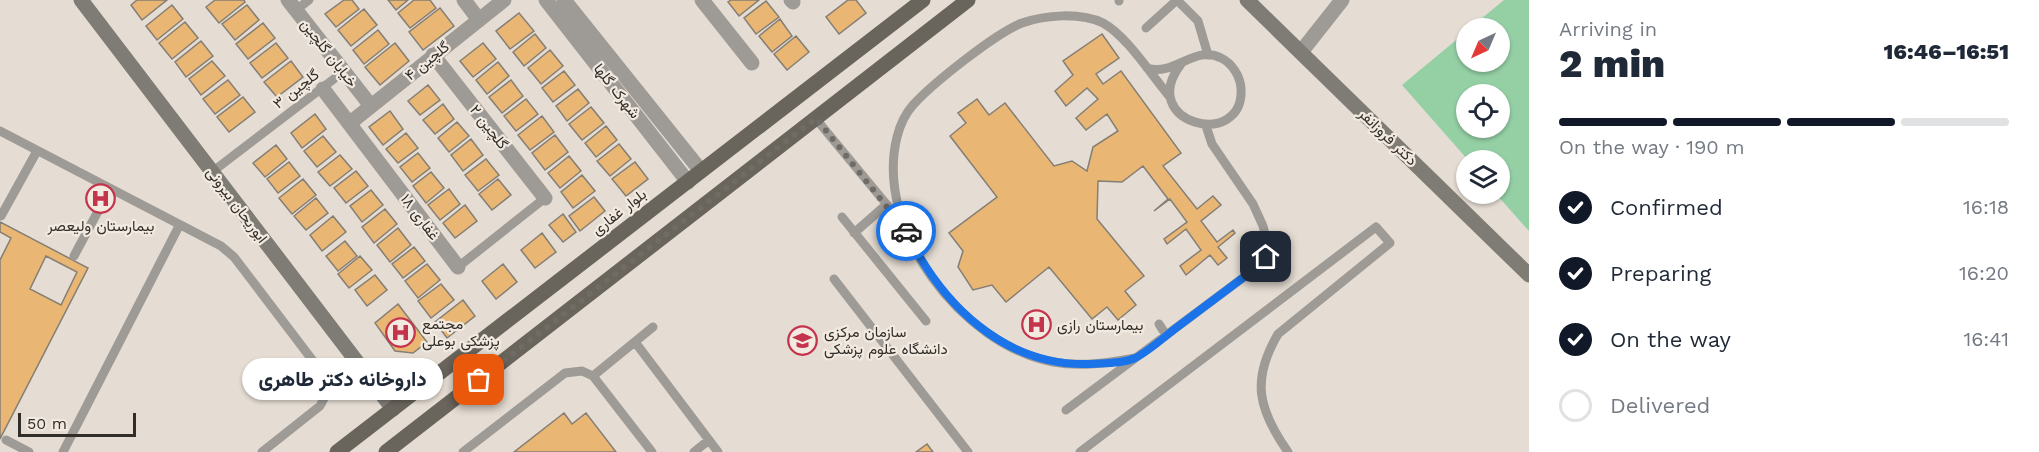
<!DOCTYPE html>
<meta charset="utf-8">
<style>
:root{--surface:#fff;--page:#f6f6f7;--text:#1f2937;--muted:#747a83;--line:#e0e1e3;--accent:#111827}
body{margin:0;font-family:"Work Sans",Vazirmatn,sans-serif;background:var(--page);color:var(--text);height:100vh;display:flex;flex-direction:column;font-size:22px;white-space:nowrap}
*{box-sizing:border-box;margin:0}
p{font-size:20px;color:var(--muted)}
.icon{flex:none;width:33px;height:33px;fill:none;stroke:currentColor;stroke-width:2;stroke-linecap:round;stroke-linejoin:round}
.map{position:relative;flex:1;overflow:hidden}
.side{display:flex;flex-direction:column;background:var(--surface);width:510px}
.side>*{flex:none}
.needle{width:39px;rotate:224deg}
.controls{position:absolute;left:1456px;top:18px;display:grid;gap:12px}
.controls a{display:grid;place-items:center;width:54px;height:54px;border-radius:50%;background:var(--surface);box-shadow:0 2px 4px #0004;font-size:30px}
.scale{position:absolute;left:18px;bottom:15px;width:118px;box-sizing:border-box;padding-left:6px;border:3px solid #312e2a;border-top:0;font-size:16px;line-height:21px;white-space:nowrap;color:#312e2a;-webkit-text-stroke:4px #f2eae0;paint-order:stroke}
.pin{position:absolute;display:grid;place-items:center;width:51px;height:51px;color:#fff;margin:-26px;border-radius:12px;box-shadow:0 3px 9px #0006}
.courier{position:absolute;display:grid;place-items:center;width:60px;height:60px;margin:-30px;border:4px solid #1a73e8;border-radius:50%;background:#fff;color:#222;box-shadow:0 2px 8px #0007}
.bubble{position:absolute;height:42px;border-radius:21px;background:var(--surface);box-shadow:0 2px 4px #0004;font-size:20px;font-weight:800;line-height:42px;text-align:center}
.overview em{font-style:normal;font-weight:800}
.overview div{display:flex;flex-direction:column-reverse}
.overview{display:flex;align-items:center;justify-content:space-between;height:102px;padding:0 30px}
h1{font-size:39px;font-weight:800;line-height:45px}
.bar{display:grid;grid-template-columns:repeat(4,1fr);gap:9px 6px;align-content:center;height:72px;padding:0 30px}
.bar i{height:8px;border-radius:4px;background:var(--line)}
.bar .on{background:var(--accent)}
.bar p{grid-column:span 4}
ol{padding:0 30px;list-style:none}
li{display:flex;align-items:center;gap:18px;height:66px}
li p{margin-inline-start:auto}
li .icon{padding:6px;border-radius:50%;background:var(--accent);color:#fff;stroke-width:4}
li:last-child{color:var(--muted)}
li i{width:33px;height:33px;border:3px solid var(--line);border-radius:50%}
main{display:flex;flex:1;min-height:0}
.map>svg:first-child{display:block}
</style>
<main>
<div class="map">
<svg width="1529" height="452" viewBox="0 0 1529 452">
<rect width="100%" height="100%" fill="#e5ddd3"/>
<path fill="#95d0a5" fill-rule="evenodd" d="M1504,0H1529V231L1496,194H1500V160H1468L1402,85L1467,31V62H1500V28H1470ZM1467,94H1500V128H1467Z"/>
<path fill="#e9b773" stroke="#857e75" stroke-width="1.5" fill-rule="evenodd" d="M137,0H167L142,20L131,5Z
M215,0H244L245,2L219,23L206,7Z
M344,0H352L359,9L336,27L325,14Z
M388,0H408L396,10Z
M414,0H430L436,8L410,28L398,13Z
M731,0H759L739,16L728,2Z
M848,0H856L866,13L839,34L826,17Z
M766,1L779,17L756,34L744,18Z
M172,5L183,19L157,40L146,26Z
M247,5L259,20L235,40L222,24Z
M440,8L454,26L423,50L409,32Z
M364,9L377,25L351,46L338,30Z
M519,13L534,31L510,49L496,31Z
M780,19L792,36L772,52L759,36Z
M185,22L198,38L172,59L159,43Z
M263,23L275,38L248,59L236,44Z
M378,30L389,44L364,64L353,50Z
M535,34L546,48L524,66L513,52Z
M1102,34L1119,58L1096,74L1103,84L1121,71L1181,153L1163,166L1197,209L1213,196L1221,205L1201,221L1217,242L1233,230L1235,233L1218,247L1227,258L1218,265L1210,255L1186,275L1180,266L1201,250L1186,229L1167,244L1164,239L1187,222L1170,199L1154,211L1168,199L1143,166L1122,182L1098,181L1097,219L1144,276L1125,291L1136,305L1118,320L1107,307L1092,319L1049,267L1006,302L992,285L973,290L958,267L963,251L949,233L997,197L950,136L966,123L958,113L977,99L989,115L1005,103L1054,166L1072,161L1087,171L1093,147L1118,131L1107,114L1086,130L1076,118L1098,99L1087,88L1066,106L1055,91L1073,75L1063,61Z
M796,36L809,52L787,70L774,54Z
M201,41L213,56L186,77L175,62Z
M276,43L288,58L262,78L250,63Z
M395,43L409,61L380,85L365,67Z
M483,43L496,59L473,77L460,61Z
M550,50L563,66L541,84L528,68Z
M212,61L225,76L201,95L189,79Z
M291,61L303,77L277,97L264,82Z
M498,62L509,76L487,94L476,80Z
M564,71L575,85L553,102L542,88Z
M228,80L240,95L215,114L203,99Z
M511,80L523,96L502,113L489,97Z
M428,85L440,100L420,115L408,101Z
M578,89L589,103L567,121L556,106Z
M243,97L255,112L229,132L217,117Z
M526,99L538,114L516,131L504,116Z
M443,104L454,119L435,134L423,120Z
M591,107L604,123L582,140L569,124Z
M390,111L403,129L383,145L369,127Z
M315,114L326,129L302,148L291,133Z
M542,116L554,132L530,150L518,135Z
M457,122L469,136L449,152L438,138Z
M606,126L617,140L596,157L585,143Z
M406,133L418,148L398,163L386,149Z
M555,135L568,152L545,170L532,153Z
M323,136L336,152L317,167L304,151Z
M471,139L483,155L463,171L451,155Z
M619,144L631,159L610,176L597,161Z
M276,145L287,159L265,177L253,163Z
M418,153L430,168L412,182L400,167Z
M340,155L352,169L330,186L318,172Z
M569,156L581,171L560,188L548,173Z
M486,159L499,175L478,191L465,175Z
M289,162L300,176L278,193L267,179Z
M635,162L648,179L626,196L612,179Z
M356,171L368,186L346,203L334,188Z
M431,172L444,188L426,203L413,186Z
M582,175L595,191L573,208L561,192Z
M303,179L316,195L292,214L279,198Z
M498,179L511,195L492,210L479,194Z
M449,189L460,204L440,220L428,205Z
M371,190L383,205L362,222L350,206Z
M594,197L605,211L580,231L569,216Z
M316,198L328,213L306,230L294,216Z
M465,205L477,221L455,238L443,223Z
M385,209L397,224L374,243L362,227Z
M563,214L576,232L563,242L549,225Z
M333,216L346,232L322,251L310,235Z
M0,222L88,268L0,439V260L11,238L0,232ZM46,256L77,272L61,305L30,289Z
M398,228L411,245L390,262L377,245Z
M542,233L556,252L535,268L521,250Z
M345,241L357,256L338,271L326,256Z
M414,247L425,261L403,278L392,264Z
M360,256L372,270L349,288L338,274Z
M427,264L440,280L418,298L405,281Z
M503,264L517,282L496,299L482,281Z
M375,275L387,290L367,306L355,290Z
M441,284L454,300L431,318L418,301Z
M463,300L475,316L447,338L435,322Z
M398,304L427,342L413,353L395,351L375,323Z
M564,413L572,424L586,413L616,452H514Z
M927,444L933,452H916Z"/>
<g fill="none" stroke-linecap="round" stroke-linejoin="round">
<path stroke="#9e9b97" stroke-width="9" d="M1177,0L1198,21L1208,55
M1119,1V0
M296,10L309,0
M1146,28L1177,0
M1147,68C1175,77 1194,44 1221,58C1232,63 1240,76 1241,88C1245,151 1135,124 1181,64
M816,119L902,223
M0,131L221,246L234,257L323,374L329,389L320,406L262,452
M212,172L343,72
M1,216L37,151
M842,217L926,321
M854,233L886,205
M74,256L110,189
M458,267L545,198
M834,279L968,452
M1159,324L1166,335
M635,342L718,452
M1135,358C1108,363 1080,367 1053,362C962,345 874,230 897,137C900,125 905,114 913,105C933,83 996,33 1022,23C1045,15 1080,12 1103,23C1127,36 1152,76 1170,97
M593,376L653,327
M1066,410L1256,268L1266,257L1268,246L1263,226L1253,204L1212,144L1206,126
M6,440L29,452
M63,452L179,226
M463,452L565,373L582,371L593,376L652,452
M694,452L709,440
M1080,452L1376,227L1390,243L1278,334C1251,380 1258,409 1288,452"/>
<path stroke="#9e9b97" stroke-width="15" d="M288,0L371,106
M464,0L479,20
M546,0L688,182
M564,0L701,171
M702,0L752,63
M791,0L793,2
M1301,52L1342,0
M433,55L545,198
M323,89L458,267
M350,123L504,0"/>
<path stroke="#7f7b75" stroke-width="15" d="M81,0L393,409
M1247,0L1529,275"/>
<path stroke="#69645c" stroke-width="15" d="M337,452L923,0
M386,452L968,0"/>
</g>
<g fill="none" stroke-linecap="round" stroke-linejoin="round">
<path stroke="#706b65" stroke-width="6" stroke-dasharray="0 10.8" d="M479,380L816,118L906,231"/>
<path stroke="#1a73e8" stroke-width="8" d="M906,231C941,304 1004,367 1090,364C1104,363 1122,364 1135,358C1149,351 1163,338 1176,328C1203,308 1229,288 1256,268L1266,257"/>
</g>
<defs>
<symbol id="hospital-ring" viewBox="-11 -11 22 22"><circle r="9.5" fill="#f2eae0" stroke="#c4344c" stroke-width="1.5"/><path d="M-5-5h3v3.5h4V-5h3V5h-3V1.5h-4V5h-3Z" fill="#c4344c"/></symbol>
<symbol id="university-ring" viewBox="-11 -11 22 22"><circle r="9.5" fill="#f2eae0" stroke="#c4344c" stroke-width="1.5"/><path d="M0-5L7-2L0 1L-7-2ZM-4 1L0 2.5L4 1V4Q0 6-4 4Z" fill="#c4344c"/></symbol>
</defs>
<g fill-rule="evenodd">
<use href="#hospital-ring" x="84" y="182" width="33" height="33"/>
<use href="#hospital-ring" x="1020" y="308" width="33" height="33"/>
<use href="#hospital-ring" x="384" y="316" width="33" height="33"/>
<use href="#university-ring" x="786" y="324" width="33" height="33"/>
</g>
<g text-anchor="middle" stroke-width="4.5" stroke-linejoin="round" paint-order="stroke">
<g font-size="15" fill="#312e2a" stroke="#f2eae0">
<text transform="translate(329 53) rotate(52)" y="5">خیابان گلچین</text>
<text transform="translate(427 61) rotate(-39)" y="5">گلچین ۴</text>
<text transform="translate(296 89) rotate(-38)" y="5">گلچین ۳</text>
<text transform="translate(617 91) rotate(52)" y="5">شهرک گلها</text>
<text transform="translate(489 127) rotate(52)" y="5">گلچین ۲</text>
<text transform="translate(1388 137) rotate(44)" y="5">دکتر فروزانفر</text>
<text transform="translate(237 205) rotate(53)" y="5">ابوریحان بیرونی</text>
<text transform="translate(619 212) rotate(-38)" y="5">بلوار غفاری</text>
<text transform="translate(420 217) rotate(53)" y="5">غفاری ۱۸</text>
</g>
<g font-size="15" fill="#312e2a" stroke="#f2eae0" text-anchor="start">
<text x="101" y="231" text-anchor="middle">بیمارستان ولیعصر</text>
<text x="422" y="329">مجتمع<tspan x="422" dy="17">پزشکی بوعلی</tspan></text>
<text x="1057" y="330">بیمارستان رازی</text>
<text x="824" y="337">سازمان مرکزی<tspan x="824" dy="17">دانشگاه علوم پزشکی</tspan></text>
</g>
</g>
</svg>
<div class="controls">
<a><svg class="needle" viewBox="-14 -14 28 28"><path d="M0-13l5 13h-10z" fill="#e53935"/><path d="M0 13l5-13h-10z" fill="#747a83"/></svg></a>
<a><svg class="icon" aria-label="locate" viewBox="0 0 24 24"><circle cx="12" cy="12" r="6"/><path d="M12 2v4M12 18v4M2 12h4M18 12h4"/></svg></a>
<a><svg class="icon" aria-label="layers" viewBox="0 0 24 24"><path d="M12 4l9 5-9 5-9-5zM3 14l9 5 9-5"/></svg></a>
</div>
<div class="scale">50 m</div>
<div class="pin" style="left:479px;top:380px;background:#ea580c"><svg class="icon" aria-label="bag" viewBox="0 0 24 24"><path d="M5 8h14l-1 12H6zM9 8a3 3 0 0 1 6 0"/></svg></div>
<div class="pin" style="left:1266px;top:257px;background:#1f2937"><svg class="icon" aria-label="home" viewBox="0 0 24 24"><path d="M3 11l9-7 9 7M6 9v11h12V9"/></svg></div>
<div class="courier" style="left:906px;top:231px"><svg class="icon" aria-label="car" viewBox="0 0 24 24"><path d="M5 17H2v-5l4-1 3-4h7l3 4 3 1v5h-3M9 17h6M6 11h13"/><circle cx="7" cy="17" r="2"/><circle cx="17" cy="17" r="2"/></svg></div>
<div class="bubble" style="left:242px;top:358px;width:201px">داروخانه دکتر طاهری</div>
</div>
<section class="side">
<div class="overview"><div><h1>2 min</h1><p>Arriving in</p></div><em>16:46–16:51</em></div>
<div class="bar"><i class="on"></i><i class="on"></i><i class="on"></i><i></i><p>On the way · 190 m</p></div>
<ol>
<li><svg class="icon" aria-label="check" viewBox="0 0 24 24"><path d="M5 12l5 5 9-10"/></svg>Confirmed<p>16:18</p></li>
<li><svg class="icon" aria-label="check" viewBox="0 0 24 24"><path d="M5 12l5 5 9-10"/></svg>Preparing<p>16:20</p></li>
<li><svg class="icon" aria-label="check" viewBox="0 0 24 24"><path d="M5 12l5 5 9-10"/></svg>On the way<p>16:41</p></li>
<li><i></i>Delivered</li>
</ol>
</section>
</main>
